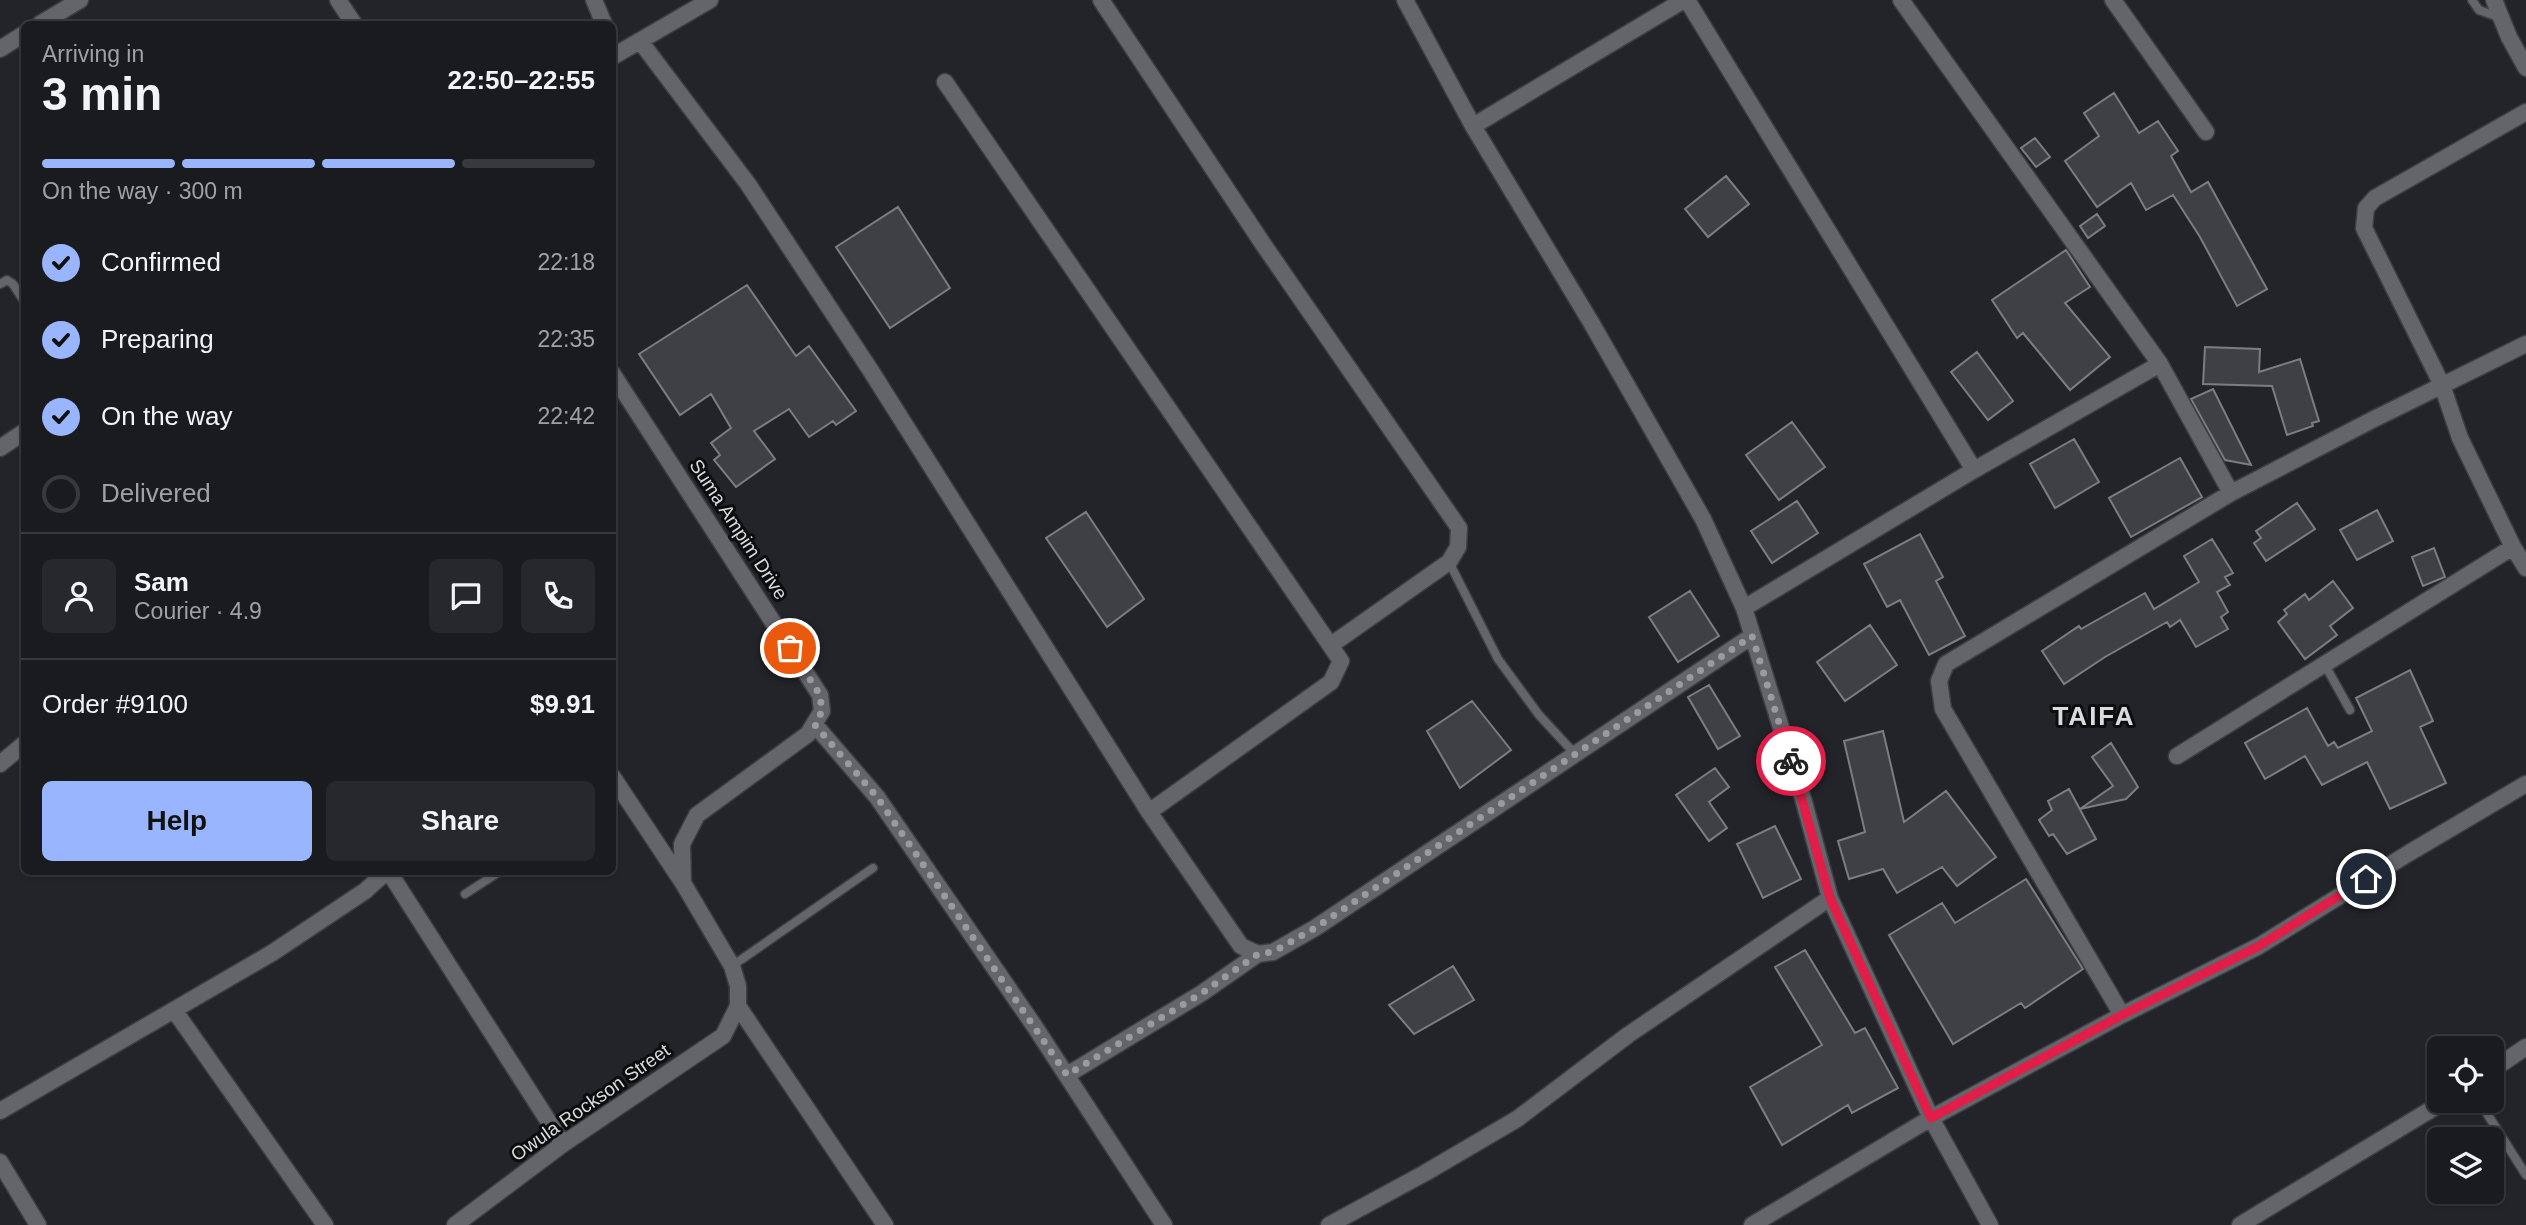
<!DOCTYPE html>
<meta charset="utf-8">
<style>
:root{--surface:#1a1b1f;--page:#27282c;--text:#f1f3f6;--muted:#9fa1a4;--line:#38393d;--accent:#99b5fd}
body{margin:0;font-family:Helvetica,sans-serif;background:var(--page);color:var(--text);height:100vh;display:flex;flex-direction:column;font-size:26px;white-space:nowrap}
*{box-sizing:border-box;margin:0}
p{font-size:23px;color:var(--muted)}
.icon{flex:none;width:38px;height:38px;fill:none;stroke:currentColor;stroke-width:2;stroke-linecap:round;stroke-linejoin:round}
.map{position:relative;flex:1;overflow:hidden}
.drawer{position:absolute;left:21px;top:21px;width:595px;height:854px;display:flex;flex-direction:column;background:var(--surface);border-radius:10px;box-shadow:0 2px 5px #0004,0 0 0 2px var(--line)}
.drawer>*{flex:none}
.tools{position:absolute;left:2427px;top:1036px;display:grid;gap:14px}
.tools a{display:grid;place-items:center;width:77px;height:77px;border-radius:10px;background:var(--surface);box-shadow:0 2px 5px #0004,0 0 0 2px var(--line);font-size:35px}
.pin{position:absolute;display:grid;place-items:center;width:60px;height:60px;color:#fff;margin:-30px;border:4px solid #fff;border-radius:50%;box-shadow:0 2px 7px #0007}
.courier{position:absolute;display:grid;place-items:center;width:70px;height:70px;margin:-35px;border:5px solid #e11d48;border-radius:50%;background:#fff;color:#222;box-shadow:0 2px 9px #0007}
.head em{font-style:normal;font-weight:800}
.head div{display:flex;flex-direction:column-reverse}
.head{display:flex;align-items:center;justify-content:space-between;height:119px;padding:0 21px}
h1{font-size:46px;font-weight:800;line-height:52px}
.bar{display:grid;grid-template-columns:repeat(4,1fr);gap:10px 7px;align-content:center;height:84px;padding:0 21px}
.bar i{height:9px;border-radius:5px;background:var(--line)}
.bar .current{background:var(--accent)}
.bar p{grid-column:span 4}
.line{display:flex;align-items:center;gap:18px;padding:0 21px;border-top:2px solid var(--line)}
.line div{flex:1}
.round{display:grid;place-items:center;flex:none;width:74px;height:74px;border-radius:10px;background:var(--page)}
ol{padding:0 21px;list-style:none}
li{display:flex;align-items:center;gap:21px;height:77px}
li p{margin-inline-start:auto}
li .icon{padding:7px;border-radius:50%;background:var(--accent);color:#111;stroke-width:4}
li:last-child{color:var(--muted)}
li i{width:38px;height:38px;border:4px solid var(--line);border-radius:50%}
.action{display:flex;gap:14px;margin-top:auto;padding:14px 21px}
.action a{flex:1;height:80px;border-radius:10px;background:var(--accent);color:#111;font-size:28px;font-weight:800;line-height:80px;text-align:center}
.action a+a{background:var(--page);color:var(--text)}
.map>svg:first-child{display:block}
</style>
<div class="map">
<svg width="2526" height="1225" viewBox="0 0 2526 1225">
<rect width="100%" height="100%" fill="#222429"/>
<path fill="#3e4046" stroke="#7a7d83" stroke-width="2" d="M2114,93L2139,133L2158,121L2178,151L2171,156L2191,192L2208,182L2267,289L2237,306L2200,237L2173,195L2146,210L2131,183L2097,207L2065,161L2099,136L2084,113Z
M2035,138L2050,157L2036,167L2021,148Z
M1726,176L1749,204L1708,237L1685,209Z
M898,207L950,288L890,328L836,247Z
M2097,214L2105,226L2088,238L2080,226Z
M2066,250L2090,287L2065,303L2110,357L2070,390L2023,333L2017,338L1992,300Z
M747,285L796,356L809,346L856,411L836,425L833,421L809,437L789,409L754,431L775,459L736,487L714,460L720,455L711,443L731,428L711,394L680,415L639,354Z
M2205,347L2260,349L2259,372L2300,359L2319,421L2312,423L2313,426L2287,435L2272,386L2203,384Z
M1977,352L2013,401L1988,420L1951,372Z
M2213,389L2251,465L2225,460L2191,399Z
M1792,422L1825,467L1779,500L1746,455Z
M2074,439L2099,482L2055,508L2030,464Z
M2180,458L2202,497L2131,537L2109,498Z
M1797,501L1818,533L1772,563L1751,531Z
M2297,503L2315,529L2266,561L2254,543L2261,538L2256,531Z
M2377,510L2393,541L2357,560L2340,530Z
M1086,512L1144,599L1107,627L1046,538Z
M1920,534L1943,577L1936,581L1965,636L1929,655L1900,600L1887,607L1864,564Z
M2212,539L2233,573L2225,577L2230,585L2217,592L2228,612L2221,617L2228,629L2196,647L2180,620L2170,627L2167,622L2105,657L2064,684L2042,651L2079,626L2081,629L2145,593L2154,609L2199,582L2184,556Z
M2434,548L2445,577L2423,586L2412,557Z
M2333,581L2353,608L2330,626L2337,635L2305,659L2278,622L2287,614L2284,610L2305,594L2309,600Z
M1690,591L1719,636L1678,662L1649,617Z
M1870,625L1897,665L1845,701L1817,662Z
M2410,670L2433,721L2420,727L2446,783L2390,809L2367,762L2322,785L2305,756L2265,779L2245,743L2307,708L2328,746L2334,742L2338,748L2372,731L2356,698Z
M1709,685L1740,736L1718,749L1688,697Z
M1472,701L1511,750L1460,788L1427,731Z
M1883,731L1904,822L1946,791L1996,857L1957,886L1942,867L1897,893L1883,869L1849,879L1838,841L1865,832L1844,741Z
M2111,743L2138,787L2126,799L2080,809L2113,786L2092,757Z
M1715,768L1729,787L1709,802L1727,828L1709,841L1676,795Z
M2069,789L2096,839L2067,854L2053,834L2049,836L2039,820L2052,810L2048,801Z
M1775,826L1801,879L1763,898L1737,844Z
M2026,879L2083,969L2025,1008L2021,1003L1953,1044L1889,935L1942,903L1955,923Z
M1805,950L1855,1033L1865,1028L1898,1088L1852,1113L1848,1105L1782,1145L1750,1087L1822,1045L1775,967Z
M1453,966L1474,1000L1414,1034L1389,1005Z"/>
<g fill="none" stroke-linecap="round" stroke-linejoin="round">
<defs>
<path id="service" d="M2472,0L2479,10L2501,18
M0,284L7,280L13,284L24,301
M1449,562L1498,659L1539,715L1575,754
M2325,665L2350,710
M465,894L499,872
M732,966L873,868
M2479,1101L2526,1175"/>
<path id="minor" d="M338,0L354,24
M594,0L604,24
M1101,0L1263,244L1459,528L1458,547L1449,562L1331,645
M1405,0L1473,126L1592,324L1703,519L1744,608L1804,802L1830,898L1931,1118L1990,1225
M1687,0L1974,470
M1901,0L2160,364L2231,493
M2113,0L2206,132
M2494,0L2509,37L2526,68
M40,24L80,0
M640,41L748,184L871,371L1149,812L1241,946L1258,954L1273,952L1315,928L1752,636
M0,49L24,34
M612,57L710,0
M945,82L1341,661L1331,682L1149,812
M2526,112L2375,198L2366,208L2364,228L2442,385L2460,438L2513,547L2526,568
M1473,126L1684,0
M612,373L820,695L822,711L808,734L697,815L682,844L683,883
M0,448L24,432
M1744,608L1974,470L2160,364
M815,725L877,797L1035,1027L1164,1225
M2177,756L2513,547
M0,764L24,744
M612,776L683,883L732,966L738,986V1006L885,1225
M389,872L563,1144
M174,1010L325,1225
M2122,1015L1943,709L1939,681L1946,664L2231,493L2374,419L2526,344
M2492,1070L2526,1047
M1067,1075L1202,993L1258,954
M0,1111L272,953L365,891L386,872
M0,1162L38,1225
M455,1225L563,1144L723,1036L738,1006
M1329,1225L1425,1173L1517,1119L1628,1035L1830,898
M1752,1225L1931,1118L2122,1015L2259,946L2409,853L2526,784
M2240,1225L2445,1101"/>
</defs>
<use href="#service" stroke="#3c3e42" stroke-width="11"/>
<use href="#minor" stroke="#3c3e42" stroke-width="19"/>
<use href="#service" stroke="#63656b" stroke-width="8"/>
<use href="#minor" stroke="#63656b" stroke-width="16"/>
</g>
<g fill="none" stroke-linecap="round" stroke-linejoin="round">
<path stroke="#999b9f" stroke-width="7" stroke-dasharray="0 12.6" d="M790,648L820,695L822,711L815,725L877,797L1067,1075L1202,993L1258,954L1273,952L1315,928L1752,636L1791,761"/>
<path stroke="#e11d48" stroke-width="9" d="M1791,761L1830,898L1931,1118L2122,1015L2259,946L2366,879"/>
</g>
<g text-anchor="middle" stroke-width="6" stroke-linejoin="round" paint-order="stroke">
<g font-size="19" fill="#d9dbde" stroke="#0c0d0f">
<text transform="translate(739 529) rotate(57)" y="7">Suma Ampim Drive</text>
<text transform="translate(590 1102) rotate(-35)" y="7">Owula Rockson Street</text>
</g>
<g font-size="26" font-weight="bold" letter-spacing="2" fill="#d9dbde" stroke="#0c0d0f">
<text x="2094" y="725">TAIFA</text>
</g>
</g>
</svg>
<div class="tools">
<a><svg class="icon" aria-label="locate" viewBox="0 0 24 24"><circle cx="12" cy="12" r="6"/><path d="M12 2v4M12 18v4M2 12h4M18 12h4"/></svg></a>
<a><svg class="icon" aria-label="layers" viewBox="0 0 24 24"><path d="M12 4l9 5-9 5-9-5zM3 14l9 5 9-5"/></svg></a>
</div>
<div class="pin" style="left:790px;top:648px;background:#ea580c"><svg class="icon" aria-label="bag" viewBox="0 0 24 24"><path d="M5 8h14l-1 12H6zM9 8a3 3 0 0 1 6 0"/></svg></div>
<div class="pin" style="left:2366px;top:879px;background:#1f2937"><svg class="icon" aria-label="home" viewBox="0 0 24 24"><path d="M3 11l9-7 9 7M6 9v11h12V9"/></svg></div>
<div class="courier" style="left:1791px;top:761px"><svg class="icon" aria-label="bike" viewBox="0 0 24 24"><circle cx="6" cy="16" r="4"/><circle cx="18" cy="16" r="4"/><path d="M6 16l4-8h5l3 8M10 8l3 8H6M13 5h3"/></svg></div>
<section class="drawer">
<div class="head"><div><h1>3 min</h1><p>Arriving in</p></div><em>22:50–22:55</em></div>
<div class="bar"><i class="current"></i><i class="current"></i><i class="current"></i><i></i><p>On the way · 300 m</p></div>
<ol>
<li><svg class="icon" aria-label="check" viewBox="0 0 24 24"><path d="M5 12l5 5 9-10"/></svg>Confirmed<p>22:18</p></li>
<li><svg class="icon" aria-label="check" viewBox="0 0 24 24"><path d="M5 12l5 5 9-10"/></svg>Preparing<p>22:35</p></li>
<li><svg class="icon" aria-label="check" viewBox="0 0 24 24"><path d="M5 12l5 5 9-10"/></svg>On the way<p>22:42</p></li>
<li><i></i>Delivered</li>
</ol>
<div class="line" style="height:126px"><a class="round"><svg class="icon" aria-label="person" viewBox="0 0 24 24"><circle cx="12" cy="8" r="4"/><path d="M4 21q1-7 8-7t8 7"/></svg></a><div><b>Sam</b><p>Courier · 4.9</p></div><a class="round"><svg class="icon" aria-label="chat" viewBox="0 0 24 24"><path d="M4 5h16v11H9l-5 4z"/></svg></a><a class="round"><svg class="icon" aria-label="phone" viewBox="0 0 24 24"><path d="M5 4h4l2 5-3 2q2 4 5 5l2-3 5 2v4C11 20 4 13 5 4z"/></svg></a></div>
<div class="line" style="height:91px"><div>Order #9100</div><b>$9.91</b></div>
<div class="action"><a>Help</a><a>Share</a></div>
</section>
</div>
